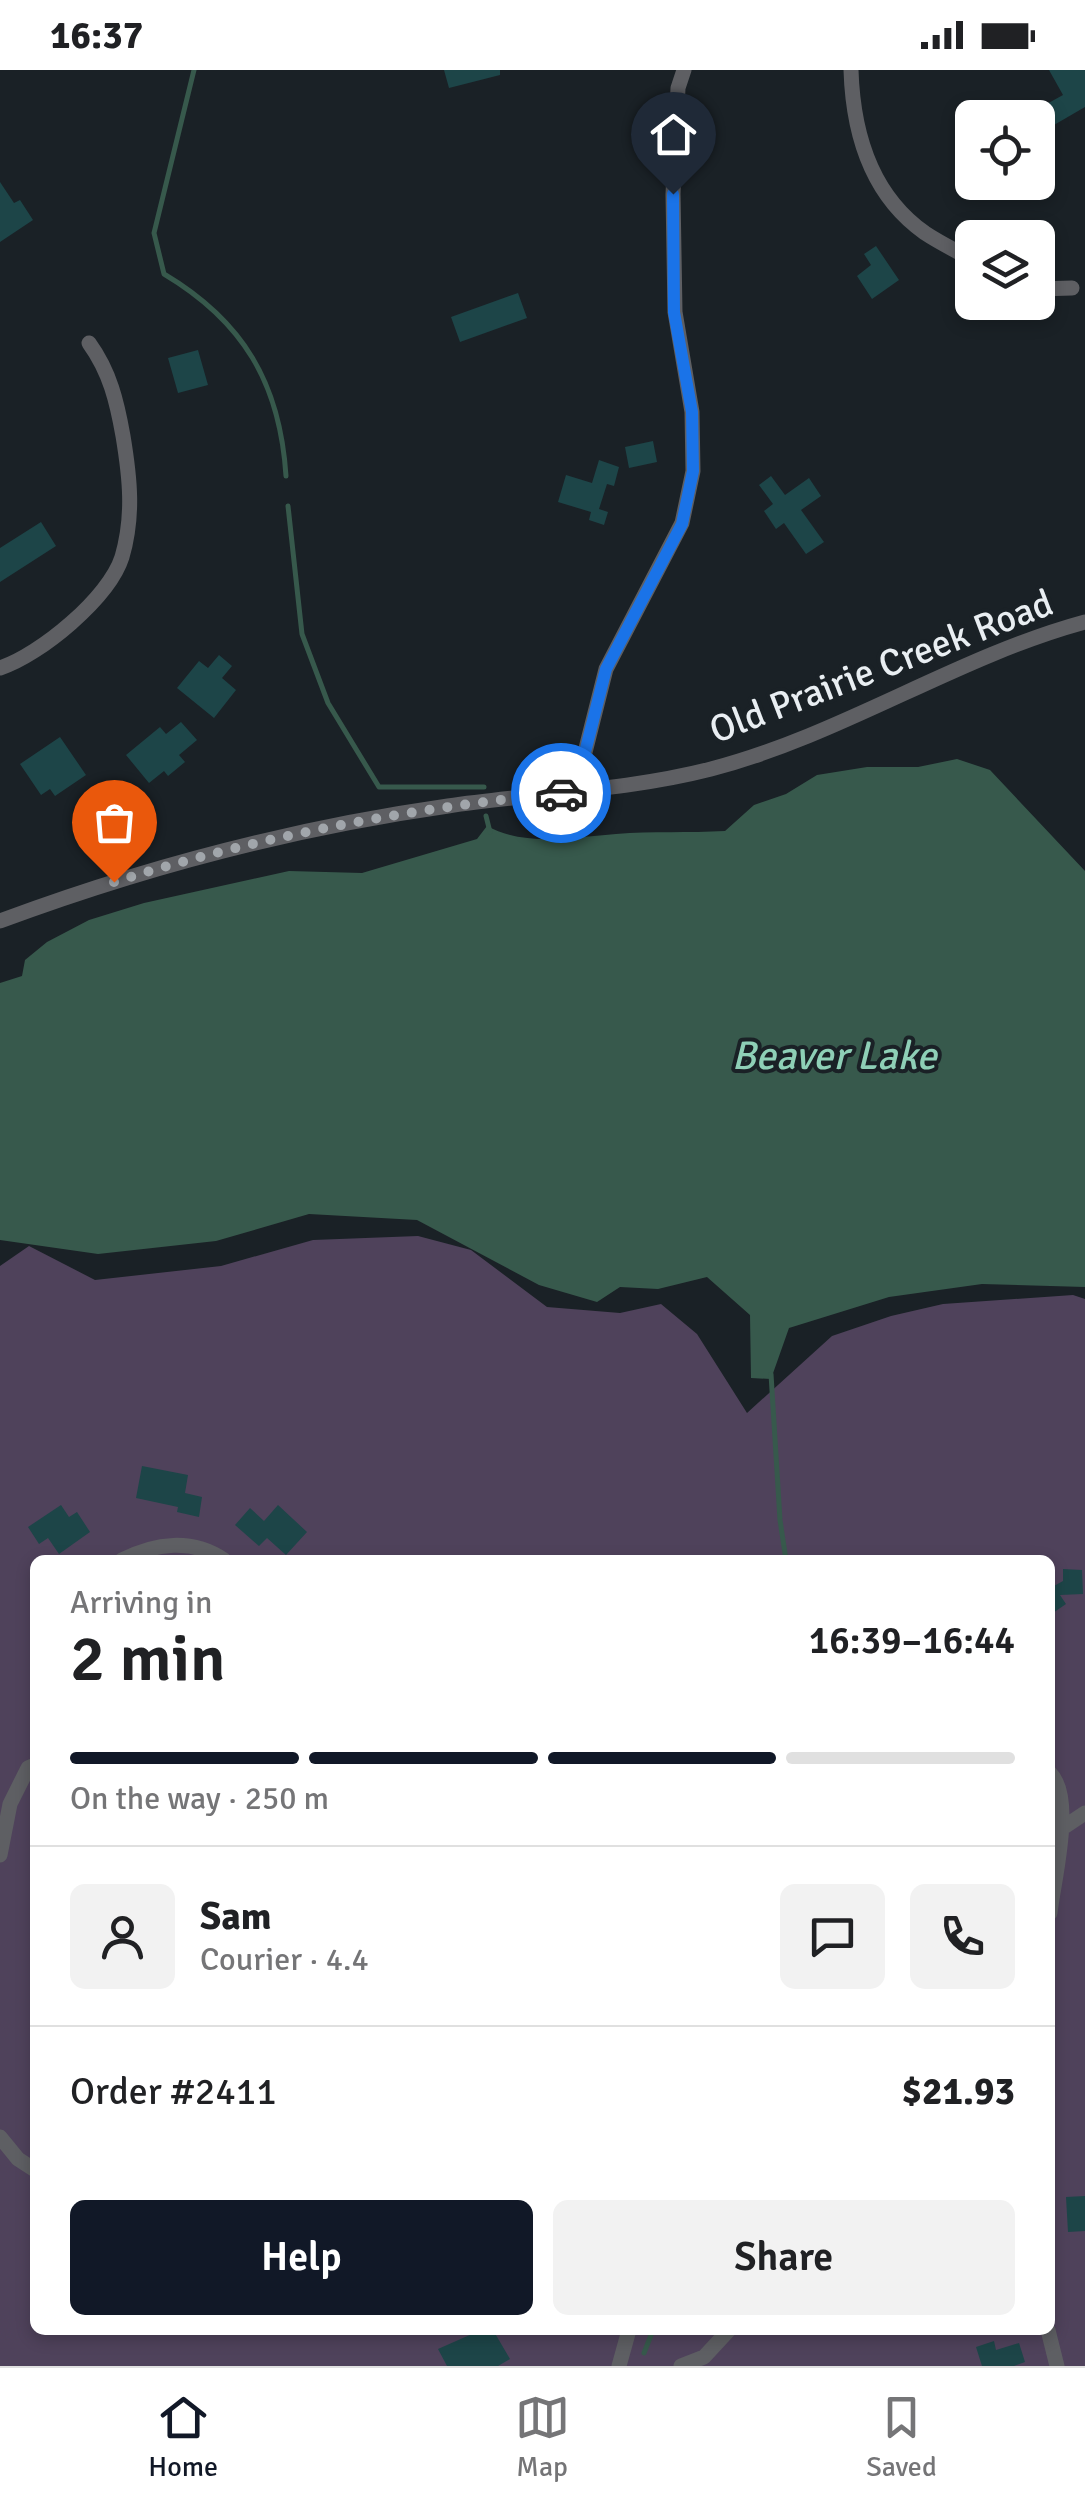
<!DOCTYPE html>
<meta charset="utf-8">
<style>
:root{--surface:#fff;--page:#f2f2f2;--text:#202124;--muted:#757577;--line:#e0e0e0;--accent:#111827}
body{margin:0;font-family:Signika,sans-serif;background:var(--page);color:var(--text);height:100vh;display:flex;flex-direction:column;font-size:38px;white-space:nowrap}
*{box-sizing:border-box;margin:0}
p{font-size:32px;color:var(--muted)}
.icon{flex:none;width:55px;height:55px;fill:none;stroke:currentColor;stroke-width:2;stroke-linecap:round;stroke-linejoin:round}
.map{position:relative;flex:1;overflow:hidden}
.side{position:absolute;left:30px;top:1485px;width:1025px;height:780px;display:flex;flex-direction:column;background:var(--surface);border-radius:15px;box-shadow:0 5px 15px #0003}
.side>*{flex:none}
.fabs{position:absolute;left:955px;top:30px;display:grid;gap:20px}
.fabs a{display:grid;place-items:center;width:100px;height:100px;border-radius:15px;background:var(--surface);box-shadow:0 5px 15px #0003;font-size:50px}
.pin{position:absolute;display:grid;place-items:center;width:85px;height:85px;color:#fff;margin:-102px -42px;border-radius:50% 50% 50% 0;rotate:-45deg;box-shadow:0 0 10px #0007}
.pin .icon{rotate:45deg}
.courier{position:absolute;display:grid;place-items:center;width:100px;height:100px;margin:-50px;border:8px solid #1a73e8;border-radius:50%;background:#fff;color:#222;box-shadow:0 2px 12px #0007}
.summary em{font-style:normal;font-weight:600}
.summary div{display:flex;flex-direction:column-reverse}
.summary{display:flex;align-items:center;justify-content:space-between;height:170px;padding:0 40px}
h1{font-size:65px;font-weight:600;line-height:75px}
.bar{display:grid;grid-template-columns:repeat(4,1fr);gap:15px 10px;align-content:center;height:120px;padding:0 40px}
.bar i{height:12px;border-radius:8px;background:var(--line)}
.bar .active{background:var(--accent)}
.bar p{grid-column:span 4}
.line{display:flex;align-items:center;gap:25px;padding:0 40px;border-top:2px solid var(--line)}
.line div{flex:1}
.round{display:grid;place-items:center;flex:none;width:105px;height:105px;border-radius:15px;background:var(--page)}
.cta{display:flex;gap:20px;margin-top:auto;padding:20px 40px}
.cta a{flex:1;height:115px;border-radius:15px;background:var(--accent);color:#fff;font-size:40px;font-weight:600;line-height:115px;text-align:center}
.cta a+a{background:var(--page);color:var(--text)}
.status{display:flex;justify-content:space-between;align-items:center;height:70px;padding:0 50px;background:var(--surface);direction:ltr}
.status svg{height:28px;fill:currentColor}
.tabs{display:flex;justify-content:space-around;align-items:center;height:140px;border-top:2px solid var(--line);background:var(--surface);font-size:28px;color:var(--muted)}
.tabs a{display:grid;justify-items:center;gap:5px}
.tabs .active{color:var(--accent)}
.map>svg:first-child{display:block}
</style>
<div class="status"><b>16:37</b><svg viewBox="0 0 49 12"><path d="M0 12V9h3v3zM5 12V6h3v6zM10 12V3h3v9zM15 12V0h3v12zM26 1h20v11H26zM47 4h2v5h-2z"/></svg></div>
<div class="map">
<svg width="1085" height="2296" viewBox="0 0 1085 2296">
<rect width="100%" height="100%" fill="#1a2126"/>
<path fill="#4f425b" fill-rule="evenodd" d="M418,1166L471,1180L547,1237L620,1243L661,1234L697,1264L747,1343L832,1266L891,1246L943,1234L1073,1225L1085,1229V2296H0V1196L29,1176L95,1210L221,1196L313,1170ZM35,1490H1050V2260H35Z"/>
<path fill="#37594c" d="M957,689L990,700L1085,801V1217L982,1214L889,1227L789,1258L771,1309L751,1308L750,1245L707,1207L658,1219L620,1217L597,1232L539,1215L417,1150L309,1144L216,1171L98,1184L0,1170V913L22,906L25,890L47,872L89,850L144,833L289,801L362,803L477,769L487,756C525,777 575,767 616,764C652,761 689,763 725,761L754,735L786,724L817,705L867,697H918Z"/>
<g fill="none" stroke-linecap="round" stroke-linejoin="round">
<path stroke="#37594c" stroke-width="5" d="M194,0L154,163L164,204C243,251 280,313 286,406
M288,436L302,564L328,633L379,717H484
M486,746L490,762
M771,1304L780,1450L786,1490
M644,2283L653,2260"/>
</g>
<path fill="#1d4548" d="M444,0H500V5L449,18Z
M1049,0H1085V37L1054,55L1043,36L1063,25Z
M0,112L14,133L20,130L33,150L0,172Z
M876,176L899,210L872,229L857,206L871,195L864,184Z
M518,223L527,248L460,272L451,247Z
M198,280L208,315L178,323L168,288Z
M653,371L657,392L629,398L625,377Z
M599,390L619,397L614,416L607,414L599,439L608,442L604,455L589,450L591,442L558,432L566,405L592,413Z
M771,406L785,425L809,408L821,426L801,440L824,472L806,484L784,453L776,459L764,441L773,434L759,415Z
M41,452L56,476L0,512V478Z
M219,585L232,596L222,608L236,620L214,648L177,618L199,591L208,598Z
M181,652L197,670L179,685L185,692L168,706L164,701L149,713L126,685L160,657L166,664Z
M60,667L86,705L55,726L50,719L41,725L20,694Z
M142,1396L188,1405L185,1423L202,1427L199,1447L177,1442L178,1437L136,1428Z
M61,1435L69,1447L77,1442L90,1462L59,1484L48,1468L39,1474L28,1457Z
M278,1435L307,1462L286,1485L267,1468L259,1476L235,1455L250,1438L264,1451Z
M1063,1499L1082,1500L1083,1524L1060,1525L1066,1534L1050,1545V1510L1054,1516L1063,1511Z
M1085,2126V2161L1068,2162L1066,2127Z
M481,2260H493L510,2289L498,2296H447L438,2279Z
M994,2271L996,2280L1019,2273L1025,2292L1014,2296H982L976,2277Z"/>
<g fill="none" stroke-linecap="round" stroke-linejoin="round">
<path stroke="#5e5f63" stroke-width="15" d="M851,0C853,64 871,125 925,163C940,173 957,181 972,190
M1038,219L1072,218
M0,598C40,585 109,528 122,487C134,446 130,408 123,366C117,332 110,302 89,273
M575,722L606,599L682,453L693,401L692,342L675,242L673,124L678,18L684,0
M0,851C145,797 294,758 448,736C536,723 625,721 711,699C842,665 956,587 1085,552
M122,1490C155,1473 192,1468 224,1490
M1050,1703C1075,1728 1054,1808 1050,1843
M1061,1759L1085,1743
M0,1785L10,1734L28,1698L35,1695
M0,2067L18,2089L35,2100
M1048,2260L1057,2296
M619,2296L629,2260
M681,2296L704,2287L729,2260"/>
</g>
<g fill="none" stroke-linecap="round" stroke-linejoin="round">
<path stroke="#a1a6ab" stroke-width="10" stroke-dasharray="0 18" d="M114,812C260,766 408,739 561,723"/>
<path stroke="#1a73e8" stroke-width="12" d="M561,723L575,722L606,599L682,454L693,401L692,342L674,242L673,124"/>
</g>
<g text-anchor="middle" stroke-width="8" stroke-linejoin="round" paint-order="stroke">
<g font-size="38" fill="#e9eef2" stroke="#1a2126">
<text transform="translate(881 596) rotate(-21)" y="13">Old Prairie Creek Road</text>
</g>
<g font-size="40" font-style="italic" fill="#8ecfb6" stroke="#1a2126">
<text x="834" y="999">Beaver Lake</text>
</g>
</g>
</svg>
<div class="fabs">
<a><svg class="icon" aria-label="locate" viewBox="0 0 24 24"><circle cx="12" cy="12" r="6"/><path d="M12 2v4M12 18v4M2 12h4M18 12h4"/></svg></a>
<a><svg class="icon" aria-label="layers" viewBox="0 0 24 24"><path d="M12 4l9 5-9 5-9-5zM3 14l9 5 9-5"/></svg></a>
</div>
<div class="pin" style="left:114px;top:812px;background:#ea580c"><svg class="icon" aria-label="bag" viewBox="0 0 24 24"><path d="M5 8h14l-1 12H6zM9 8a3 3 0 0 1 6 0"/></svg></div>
<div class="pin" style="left:673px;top:124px;background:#1f2937"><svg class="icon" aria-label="home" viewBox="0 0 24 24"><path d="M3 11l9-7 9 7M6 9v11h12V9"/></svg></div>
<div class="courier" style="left:561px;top:723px"><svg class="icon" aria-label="car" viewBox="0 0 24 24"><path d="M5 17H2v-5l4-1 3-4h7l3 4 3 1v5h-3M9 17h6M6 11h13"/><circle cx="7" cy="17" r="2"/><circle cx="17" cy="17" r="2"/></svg></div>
<section class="side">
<div class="summary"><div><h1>2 min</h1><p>Arriving in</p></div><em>16:39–16:44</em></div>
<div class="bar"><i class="active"></i><i class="active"></i><i class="active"></i><i></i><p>On the way · 250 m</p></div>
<div class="line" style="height:180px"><a class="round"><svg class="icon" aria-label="person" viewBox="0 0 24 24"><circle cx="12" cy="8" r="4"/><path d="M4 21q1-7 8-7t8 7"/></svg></a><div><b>Sam</b><p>Courier · 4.4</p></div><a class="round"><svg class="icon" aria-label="chat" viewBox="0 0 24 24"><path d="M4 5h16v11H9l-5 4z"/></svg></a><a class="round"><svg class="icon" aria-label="phone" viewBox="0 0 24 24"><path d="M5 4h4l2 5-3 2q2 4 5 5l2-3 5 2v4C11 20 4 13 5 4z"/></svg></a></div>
<div class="line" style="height:130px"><div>Order #2411</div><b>$21.93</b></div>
<div class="cta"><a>Help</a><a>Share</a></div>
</section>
</div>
<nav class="tabs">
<a class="active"><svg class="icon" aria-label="home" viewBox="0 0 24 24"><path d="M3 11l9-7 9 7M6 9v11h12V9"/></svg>Home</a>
<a><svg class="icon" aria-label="map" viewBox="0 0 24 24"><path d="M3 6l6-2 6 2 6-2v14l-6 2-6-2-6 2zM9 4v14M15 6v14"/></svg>Map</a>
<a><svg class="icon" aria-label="saved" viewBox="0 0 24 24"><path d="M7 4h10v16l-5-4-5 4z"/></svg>Saved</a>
</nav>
